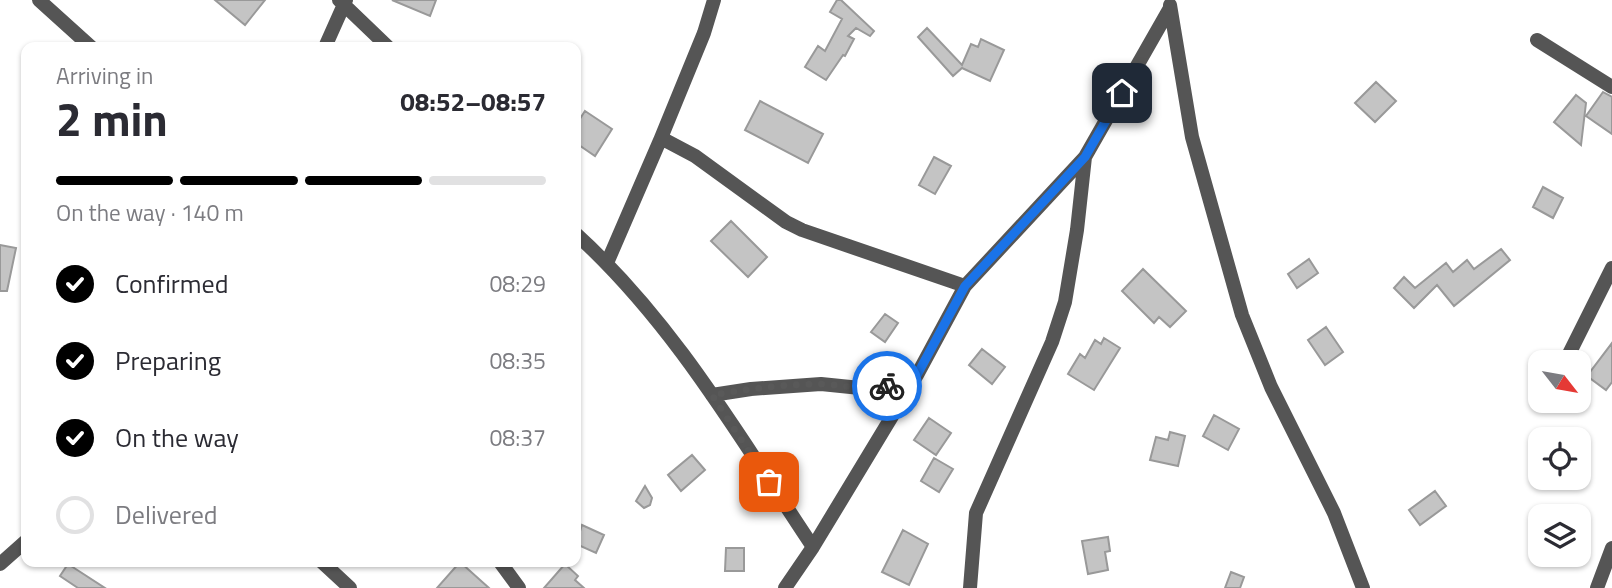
<!DOCTYPE html>
<meta charset="utf-8">
<style>
:root{--surface:#fff;--page:#f7f7f7;--text:#2b2b33;--muted:#7c7c81;--line:#e1e1e2;--accent:#000}
body{margin:0;font-family:"Titillium Web",sans-serif;background:var(--page);color:var(--text);height:100vh;display:flex;flex-direction:column;font-size:26px;white-space:nowrap}
*{box-sizing:border-box;margin:0}
p{font-size:23px;color:var(--muted)}
.icon{flex:none;width:38px;height:38px;fill:none;stroke:currentColor;stroke-width:2;stroke-linecap:round;stroke-linejoin:round}
.map{position:relative;flex:1;overflow:hidden}
.side{position:absolute;left:21px;top:42px;width:560px;height:525px;display:flex;flex-direction:column;background:var(--surface);border-radius:14px;box-shadow:0 2px 5px #0004}
.side>*{flex:none}
.needle{width:46px;rotate:121deg}
.tools{position:absolute;left:1528px;top:350px;display:grid;gap:14px}
.tools a{display:grid;place-items:center;width:63px;height:63px;border-radius:14px;background:var(--surface);box-shadow:0 2px 5px #0004;font-size:35px}
.pin{position:absolute;display:grid;place-items:center;width:60px;height:60px;color:#fff;margin:-30px;border-radius:14px;box-shadow:0 4px 10px #0006}
.courier{position:absolute;display:grid;place-items:center;width:70px;height:70px;margin:-35px;border:5px solid #1a73e8;border-radius:50%;background:#fff;color:#222;box-shadow:0 2px 9px #0007}
.head em{font-style:normal;font-weight:700}
.head div{display:flex;flex-direction:column-reverse}
.head{display:flex;align-items:center;justify-content:space-between;height:119px;padding:0 35px}
h1{font-size:46px;font-weight:700;line-height:52px}
.bar{display:grid;grid-template-columns:repeat(4,1fr);gap:10px 7px;align-content:center;height:84px;padding:0 35px}
.bar i{height:9px;border-radius:5px;background:var(--line)}
.bar .active{background:var(--accent)}
.bar p{grid-column:span 4}
ol{padding:0 35px;list-style:none}
li{display:flex;align-items:center;gap:21px;height:77px}
li p{margin-inline-start:auto}
li .icon{padding:7px;border-radius:50%;background:var(--accent);color:#fff;stroke-width:4}
li:last-child{color:var(--muted)}
li i{width:38px;height:38px;border:4px solid var(--line);border-radius:50%}
.map>svg:first-child{display:block}
</style>
<div class="map">
<svg width="1612" height="588" viewBox="0 0 1612 588">
<rect width="100%" height="100%" fill="#fff"/>
<path fill="#c4c4c4" stroke="#999" stroke-width="2" d="M215,0H265L245,25Z
M392,0H436L430,16Z
M837,0H841L874,31L870,36L856,28L848,36L854,39L845,56L843,55L826,80L805,67L818,46L825,51L842,19L830,12Z
M927,28L962,65L971,44L978,47L981,39L1004,50L990,81L962,68L953,76L918,37Z
M1376,82L1396,101L1375,122L1355,103Z
M1603,92L1612,97V134L1586,116Z
M1576,95L1586,103L1581,145L1554,122Z
M760,101L823,134L808,163L745,130Z
M585,111L612,129L595,156L576,143V125Z
M934,157L951,166L935,194L919,185Z
M1543,187L1563,198L1553,218L1533,207Z
M731,221L767,257L748,277L711,241Z
M0,245L16,248L7,291H0Z
M1501,249L1510,260L1454,306L1437,285L1414,308L1394,288L1404,277L1415,288L1446,263L1453,272L1467,260L1474,269Z
M1309,259L1318,273L1297,288L1288,274Z
M1143,269L1186,311L1170,327L1159,317L1154,323L1122,291Z
M885,314L898,323L885,342L871,332Z
M1326,327L1343,352L1325,365L1308,340Z
M1104,338L1120,348L1094,390L1068,374L1080,354L1085,358L1095,340L1101,344Z
M1612,343V382L1606,390L1587,376Z
M982,349L1005,367L992,384L969,365Z
M1214,415L1239,429L1228,450L1203,436Z
M929,418L951,433L936,455L914,440Z
M1170,432L1185,436L1178,466L1150,460L1156,437L1168,440Z
M692,455L705,470L681,491L668,475Z
M934,458L953,469L939,492L921,481Z
M645,486L652,498L650,505L644,508L636,501Z
M1435,491L1446,506L1420,525L1409,510Z
M582,525L604,535L596,553L576,544Z
M903,530L928,544L909,585L882,572Z
M1108,537L1110,551L1105,552L1108,570L1088,574L1082,541Z
M726,548H744V571H725Z
M460,562L489,588H437Z
M68,564L105,588H78L60,576Z
M565,564L578,576L575,580L584,588H544Z
M1231,572L1244,577L1240,588H1225Z"/>
<g fill="none" stroke-linecap="round" stroke-linejoin="round">
<path stroke="#555" stroke-width="14" d="M39,0L91,47
M339,0L388,47
M1170,5L1192,137L1242,315L1271,387L1334,513L1363,588
M1537,40L1612,87
M325,47L346,0
M661,138L695,156L786,222L802,230L965,286
M576,234C674,323 740,438 813,547
M607,263L661,138L704,33L714,0
M1565,362L1612,268
M712,395L751,389L821,384L870,389L895,384L917,375
M322,562L350,588
M500,562L519,588
M0,564L26,541
M785,588L813,547L917,375L965,286L1085,157L1170,8
M970,588L976,513L1052,342L1065,302L1077,230L1085,157
M1597,588L1612,548"/>
</g>
<g fill="none" stroke-linecap="round" stroke-linejoin="round">
<path stroke="#595959" stroke-width="7" stroke-dasharray="0 12.6" d="M769,482L712,395C748,389 785,384 822,384C844,385 865,391 887,386"/>
<path stroke="#1a73e8" stroke-width="9" d="M887,386L917,375L965,286L1085,157L1122,93"/>
</g>
</svg>
<div class="tools">
<a><svg class="needle" viewBox="-14 -14 28 28"><path d="M0-13l5 13h-10z" fill="#e53935"/><path d="M0 13l5-13h-10z" fill="#7c7c81"/></svg></a>
<a><svg class="icon" aria-label="locate" viewBox="0 0 24 24"><circle cx="12" cy="12" r="6"/><path d="M12 2v4M12 18v4M2 12h4M18 12h4"/></svg></a>
<a><svg class="icon" aria-label="layers" viewBox="0 0 24 24"><path d="M12 4l9 5-9 5-9-5zM3 14l9 5 9-5"/></svg></a>
</div>
<div class="pin" style="left:769px;top:482px;background:#ea580c"><svg class="icon" aria-label="bag" viewBox="0 0 24 24"><path d="M5 8h14l-1 12H6zM9 8a3 3 0 0 1 6 0"/></svg></div>
<div class="pin" style="left:1122px;top:93px;background:#1f2937"><svg class="icon" aria-label="home" viewBox="0 0 24 24"><path d="M3 11l9-7 9 7M6 9v11h12V9"/></svg></div>
<div class="courier" style="left:887px;top:386px"><svg class="icon" aria-label="bike" viewBox="0 0 24 24"><circle cx="6" cy="16" r="4"/><circle cx="18" cy="16" r="4"/><path d="M6 16l4-8h5l3 8M10 8l3 8H6M13 5h3"/></svg></div>
<section class="side">
<div class="head"><div><h1>2 min</h1><p>Arriving in</p></div><em>08:52–08:57</em></div>
<div class="bar"><i class="active"></i><i class="active"></i><i class="active"></i><i></i><p>On the way · 140 m</p></div>
<ol>
<li><svg class="icon" aria-label="check" viewBox="0 0 24 24"><path d="M5 12l5 5 9-10"/></svg>Confirmed<p>08:29</p></li>
<li><svg class="icon" aria-label="check" viewBox="0 0 24 24"><path d="M5 12l5 5 9-10"/></svg>Preparing<p>08:35</p></li>
<li><svg class="icon" aria-label="check" viewBox="0 0 24 24"><path d="M5 12l5 5 9-10"/></svg>On the way<p>08:37</p></li>
<li><i></i>Delivered</li>
</ol>
</section>
</div>
